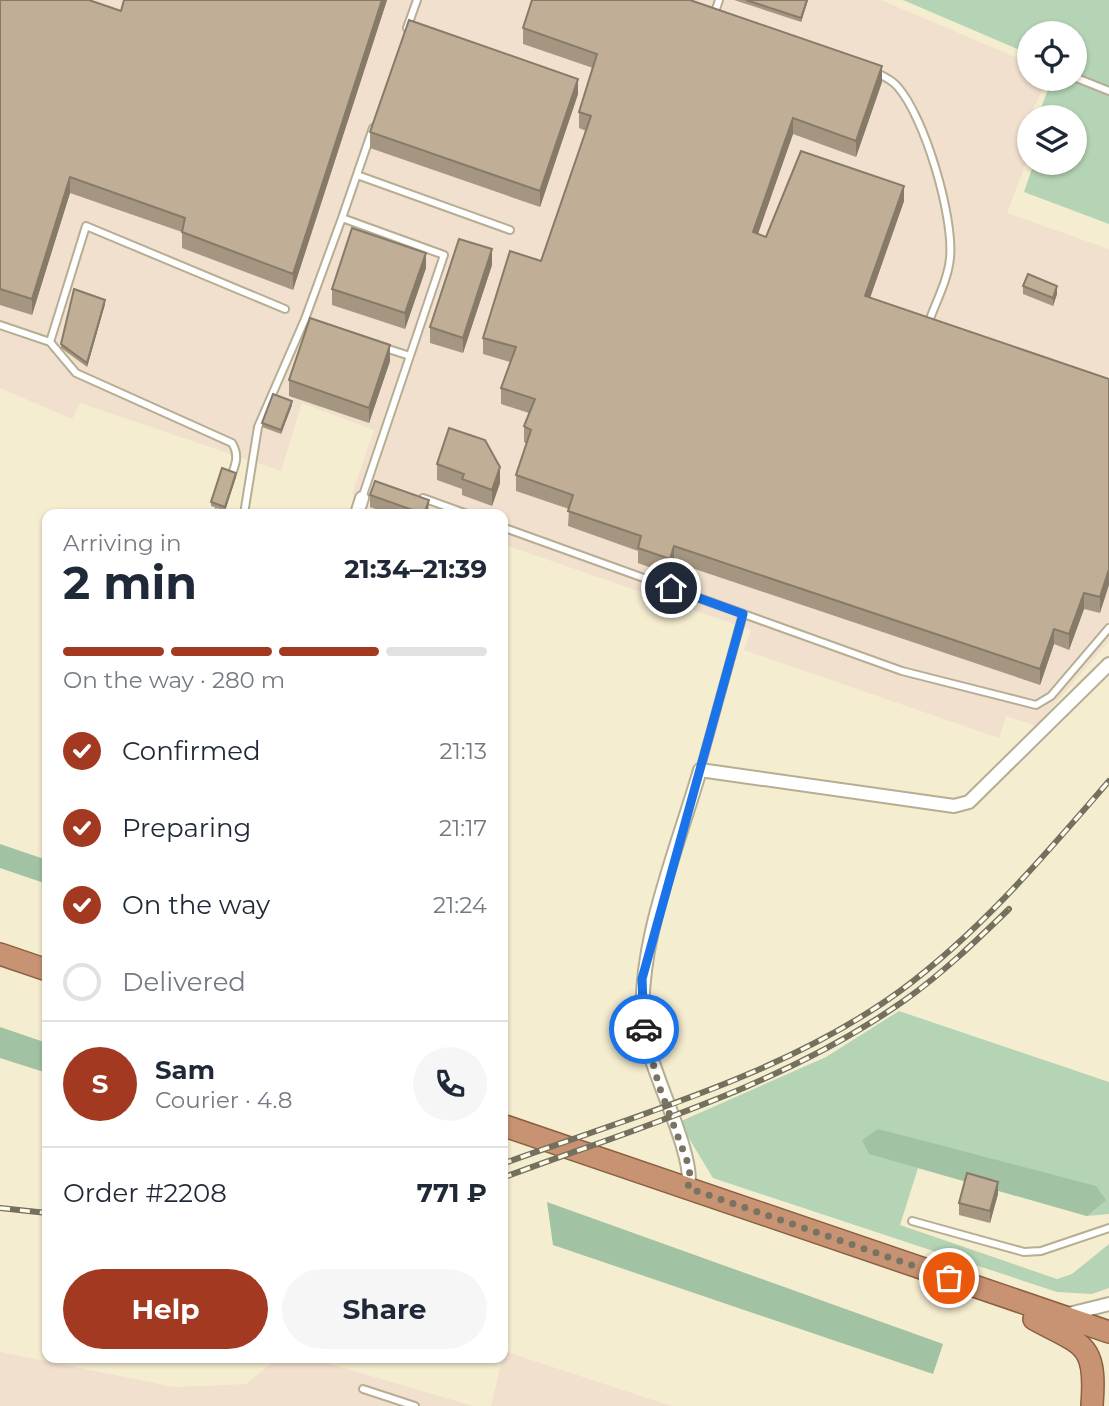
<!DOCTYPE html>
<meta charset="utf-8">
<style>
:root{--surface:#fff;--page:#f6f6f7;--text:#1f2937;--muted:#747a83;--line:#e0e1e3;--accent:#a23920}
body{margin:0;font-family:Montserrat,sans-serif;background:var(--page);color:var(--text);height:100vh;display:flex;flex-direction:column;font-size:26px;white-space:nowrap}
*{box-sizing:border-box;margin:0}
p{font-size:23px;color:var(--muted)}
.icon{flex:none;width:38px;height:38px;fill:none;stroke:currentColor;stroke-width:2;stroke-linecap:round;stroke-linejoin:round}
.map{position:relative;flex:1;overflow:hidden}
.panel{position:absolute;left:42px;top:509px;width:466px;height:854px;display:flex;flex-direction:column;background:var(--surface);border-radius:14px;box-shadow:0 2px 5px #0004}
.panel>*{flex:none}
.tools{position:absolute;left:1017px;top:21px;display:grid;gap:14px}
.tools a{display:grid;place-items:center;width:70px;height:70px;border-radius:50%;background:var(--surface);box-shadow:0 2px 5px #0004;font-size:35px}
.pin{position:absolute;display:grid;place-items:center;width:60px;height:60px;color:#fff;margin:-30px;border:4px solid #fff;border-radius:50%;box-shadow:0 2px 7px #0007}
.courier{position:absolute;display:grid;place-items:center;width:70px;height:70px;margin:-35px;border:5px solid #1a73e8;border-radius:50%;background:#fff;color:#222;box-shadow:0 2px 9px #0007}
.headline em{font-style:normal;font-weight:700}
.headline div{display:flex;flex-direction:column-reverse}
.headline{display:flex;align-items:center;justify-content:space-between;height:119px;padding:0 21px}
h1{font-size:46px;font-weight:700;line-height:52px}
.bar{display:grid;grid-template-columns:repeat(4,1fr);gap:10px 7px;align-content:center;height:84px;padding:0 21px}
.bar i{height:9px;border-radius:5px;background:var(--line)}
.bar .selected{background:var(--accent)}
.bar p{grid-column:span 4}
.line{display:flex;align-items:center;gap:18px;padding:0 21px;border-top:2px solid var(--line)}
.line div{flex:1}
.round{display:grid;place-items:center;flex:none;width:74px;height:74px;border-radius:37px;background:var(--page)}
ol{padding:0 21px;list-style:none}
li{display:flex;align-items:center;gap:21px;height:77px}
li p{margin-inline-start:auto}
li .icon{padding:7px;border-radius:50%;background:var(--accent);color:#fff;stroke-width:4}
li:last-child{color:var(--muted)}
li i{width:38px;height:38px;border:4px solid var(--line);border-radius:50%}
.action{display:flex;gap:14px;margin-top:auto;padding:14px 21px}
.action a{flex:1;height:80px;border-radius:42px;background:var(--accent);color:#fff;font-size:28px;font-weight:700;line-height:80px;text-align:center}
.action a+a{background:var(--page);color:var(--text)}
.map>svg:first-child{display:block}
</style>
<div class="map">
<svg width="1109" height="1406" viewBox="0 0 1109 1406">
<rect width="100%" height="100%" fill="#f5edd0"/>
<path fill="#f1e0ce" d="M0,0H881L1029,63V79H1048L1029,117V155L1007,213L1109,249V641L1036,726L1006,716L999,738L744,650L751,630L502,544V514H387L368,508L371,501L352,494L374,430L302,403L281,471L80,403L72,419L0,388Z
M504,1351L671,1406H491Z
M0,1352L174,1387L246,1384L278,1358H310L473,1406H0Z"/>
<path fill="#b4d4b5" d="M903,0H1109V224L1024,192L1034,163H1074V117L1038,116L1052,79H1074V33H1029V54Z
M899,1011L1109,1082V1214L1087,1216L918,1168L900,1225L1057,1279L1072,1274L1109,1244V1288L1092,1294L1057,1292L713,1178L679,1122L826,1057Z"/>
<path fill="#a1c2a3" d="M0,844L47,860V884L0,868Z
M0,1027L47,1043V1073L0,1058Z
M878,1129L1096,1186L1106,1200L1087,1216L869,1154L862,1140Z
M547,1202L943,1344L933,1374L553,1245Z"/>
<g fill="none" stroke-linecap="round" stroke-linejoin="round">
<defs>
<path id="service" d="M714,15L719,0
M407,28L417,0
M875,72C883,76 891,79 897,86C925,117 954,217 950,258C948,280 935,304 928,324
M1074,77L1109,91
M357,175L510,230
M0,325L50,342L76,373L232,443C240,456 235,466 230,479
M50,342L86,226L285,309
M382,347L410,356
M362,498L444,255L342,218L373,128
M423,498L467,514
M218,514L222,503
M244,514L258,427L305,319L342,218
M502,527L902,671L1036,705L1051,696L1109,628
M700,770L743,614
M912,1221L1024,1252L1041,1251L1109,1228
M363,1389L415,1406"/>
<path id="minor" d="M357,514L362,498
M688,1188C696,1155 650,1072 644,1030C634,951 678,847 700,770L954,806L969,802L1109,664
M1069,1314L1109,1304"/>
<path id="trunk" d="M0,954L47,970
M502,1125L1109,1332
M1034,1319C1083,1346 1097,1342 1092,1405"/>
</defs>
<use href="#service" stroke="#b5ae92" stroke-width="10"/>
<use href="#minor" stroke="#b5ae92" stroke-width="16"/>
<use href="#trunk" stroke="#8b6041" stroke-width="24"/>
<use href="#service" stroke="#fff" stroke-width="6"/>
<use href="#minor" stroke="#fff" stroke-width="12"/>
<use href="#trunk" stroke="#c89373" stroke-width="21"/>
<defs>
<path id="rail" d="M502,1164C634,1116 786,1074 900,991C980,932 1044,856 1109,781
M502,1178C639,1127 785,1085 905,1000C943,973 976,941 1009,909
M0,1208L47,1213"/>
</defs>
<use href="#rail" stroke="#74705e" stroke-width="6"/>
<use href="#rail" stroke="#fffbe9" stroke-width="3.5" stroke-dasharray="10" stroke-linecap="butt"/>
</g>
<path fill="#a59681" d="M0,0L121,11L124,0H387L293,290L182,248V232L70,193L32,315L0,305Z
M734,0H808L801,22Z
M523,28L882,82L856,157L793,134L758,234L766,237L904,201L870,298L1109,379L1100,613L1084,609L1069,650L1054,644L1040,685L674,562L670,575L638,563V551L568,526L569,509L516,491V475L527,444L524,442V426L529,413L501,404V388L510,362L483,354V338L541,261L586,131L579,128V112L593,68L523,44Z
M578,94L540,207L370,148V132Z
M492,265L463,353L430,343V327Z
M426,268L405,329L332,305V289Z
M1023,286L1057,294L1053,306L1023,294Z
M105,304L87,367L61,348V344Z
M390,361L369,423L289,396V380Z
M292,405L281,434L262,427V423Z
M437,464L500,483L492,506L462,495V489L437,480Z
M236,477L225,511L211,506V502Z
M370,495L429,512L428,514H390L370,507Z
M998,1194L990,1223L959,1215V1203Z"/>
<path fill="#867a69" d="M382,0H387L293,290V274Z
M807,0H808L801,22V18Z
M882,66V82L856,157V141Z
M578,79V94L540,207V191Z
M793,118V134L753,248V232Z
M70,177V193L32,315V299Z
M904,186V201L865,312V296Z
M492,249V265L463,353V338Z
M426,253V268L405,329V313Z
M1057,286V294L1053,306V298Z
M105,300V304L87,367V363Z
M390,345V361L369,423V408Z
M292,401V405L281,434V430Z
M500,467V483L492,506V490Z
M236,473V477L225,511V507Z
M429,500L428,514H424Z
M674,546V562L670,575V559Z
M1109,569V585L1100,613V597Z
M1084,593V609L1069,650V634Z
M1054,629V644L1040,685V669Z
M998,1182V1194L990,1223V1211Z"/>
<path fill="#c0af96" stroke="#867a69" stroke-width="2" d="M0,0H89L121,11L124,0H382L293,274L182,232L185,218L70,177L32,299L0,289Z
M532,0H690L882,66L856,141L793,118L753,232L766,237L801,151L904,186L865,296L1109,379V569L1100,597L1084,593L1069,634L1054,629L1040,669L674,546L670,559L638,548L641,536L568,511L573,495L516,475L531,430L524,426L535,399L501,388L516,347L483,338L510,251L541,261L591,116L579,112L597,54L523,28Z
M746,0H807L801,18Z
M409,20L578,79L540,191L370,132Z
M352,228L426,253L405,313L332,289Z
M459,239L492,249L463,338L430,327Z
M1028,274L1057,286L1053,298L1023,286Z
M74,289L105,300L87,363L61,344Z
M310,318L390,345L369,408L289,380Z
M273,394L292,401L281,430L262,423Z
M449,428L485,440L500,467L492,490L462,479L464,474L437,464Z
M222,468L236,473L225,507L211,502Z
M375,481L429,500L424,514L370,495Z
M967,1173L998,1182L990,1211L959,1203Z"/>
<g fill="none" stroke-linecap="round" stroke-linejoin="round">
<path stroke="#787362" stroke-width="7" stroke-dasharray="0 12.6" d="M644,1029L659,1086L690,1169L688,1188L949,1278"/>
<path stroke="#1a73e8" stroke-width="9" d="M644,1029L642,979L743,614L671,588"/>
</g>
</svg>
<div class="tools">
<a><svg class="icon" aria-label="locate" viewBox="0 0 24 24"><circle cx="12" cy="12" r="6"/><path d="M12 2v4M12 18v4M2 12h4M18 12h4"/></svg></a>
<a><svg class="icon" aria-label="layers" viewBox="0 0 24 24"><path d="M12 4l9 5-9 5-9-5zM3 14l9 5 9-5"/></svg></a>
</div>
<div class="pin" style="left:949px;top:1278px;background:#ea580c"><svg class="icon" aria-label="bag" viewBox="0 0 24 24"><path d="M5 8h14l-1 12H6zM9 8a3 3 0 0 1 6 0"/></svg></div>
<div class="pin" style="left:671px;top:588px;background:#1f2937"><svg class="icon" aria-label="home" viewBox="0 0 24 24"><path d="M3 11l9-7 9 7M6 9v11h12V9"/></svg></div>
<div class="courier" style="left:644px;top:1029px"><svg class="icon" aria-label="car" viewBox="0 0 24 24"><path d="M5 17H2v-5l4-1 3-4h7l3 4 3 1v5h-3M9 17h6M6 11h13"/><circle cx="7" cy="17" r="2"/><circle cx="17" cy="17" r="2"/></svg></div>
<section class="panel">
<div class="headline"><div><h1>2 min</h1><p>Arriving in</p></div><em>21:34–21:39</em></div>
<div class="bar"><i class="selected"></i><i class="selected"></i><i class="selected"></i><i></i><p>On the way · 280 m</p></div>
<ol>
<li><svg class="icon" aria-label="check" viewBox="0 0 24 24"><path d="M5 12l5 5 9-10"/></svg>Confirmed<p>21:13</p></li>
<li><svg class="icon" aria-label="check" viewBox="0 0 24 24"><path d="M5 12l5 5 9-10"/></svg>Preparing<p>21:17</p></li>
<li><svg class="icon" aria-label="check" viewBox="0 0 24 24"><path d="M5 12l5 5 9-10"/></svg>On the way<p>21:24</p></li>
<li><i></i>Delivered</li>
</ol>
<div class="line" style="height:126px"><b class="round" style="background:var(--accent);color:#fff">S</b><div><b>Sam</b><p>Courier · 4.8</p></div><a class="round"><svg class="icon" aria-label="phone" viewBox="0 0 24 24"><path d="M5 4h4l2 5-3 2q2 4 5 5l2-3 5 2v4C11 20 4 13 5 4z"/></svg></a></div>
<div class="line" style="height:91px"><div>Order #2208</div><b>771 ₽</b></div>
<div class="action"><a>Help</a><a>Share</a></div>
</section>
</div>
